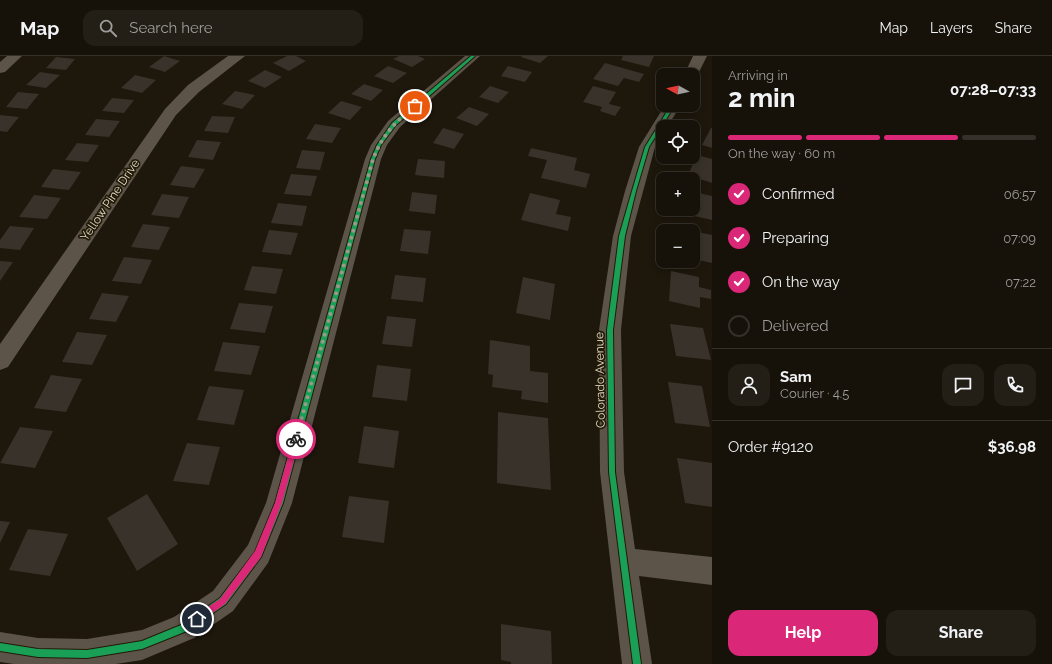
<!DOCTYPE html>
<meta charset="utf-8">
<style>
:root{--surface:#161109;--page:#231f17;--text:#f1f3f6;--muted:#9e9d9c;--line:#35312a;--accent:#db2777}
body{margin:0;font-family:Raleway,sans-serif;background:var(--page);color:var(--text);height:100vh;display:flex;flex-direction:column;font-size:15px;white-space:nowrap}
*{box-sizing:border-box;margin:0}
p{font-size:13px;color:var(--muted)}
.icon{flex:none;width:22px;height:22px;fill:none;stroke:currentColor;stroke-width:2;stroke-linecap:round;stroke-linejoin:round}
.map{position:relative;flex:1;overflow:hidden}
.sheet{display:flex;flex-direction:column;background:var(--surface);width:340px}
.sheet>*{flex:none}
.needle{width:26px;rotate:278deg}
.fabs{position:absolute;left:656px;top:12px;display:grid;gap:8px}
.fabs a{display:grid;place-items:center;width:44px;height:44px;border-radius:8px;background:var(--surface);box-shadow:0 2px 10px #0003,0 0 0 1px var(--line);font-size:20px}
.pin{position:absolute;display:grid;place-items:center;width:34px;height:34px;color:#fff;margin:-17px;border:2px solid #fff;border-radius:50%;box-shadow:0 1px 4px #0007}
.courier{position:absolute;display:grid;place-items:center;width:40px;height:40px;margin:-20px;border:3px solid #db2777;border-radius:50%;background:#fff;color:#222;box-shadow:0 1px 5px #0007}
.headline em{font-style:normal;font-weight:700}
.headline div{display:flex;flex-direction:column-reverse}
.headline{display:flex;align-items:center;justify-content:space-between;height:68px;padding:0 16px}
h1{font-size:26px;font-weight:700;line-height:30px}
.bar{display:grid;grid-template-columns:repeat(4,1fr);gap:6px 4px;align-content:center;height:48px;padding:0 16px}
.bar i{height:5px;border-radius:3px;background:var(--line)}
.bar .selected{background:var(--accent)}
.bar p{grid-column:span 4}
.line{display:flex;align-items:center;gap:10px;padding:0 16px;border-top:1px solid var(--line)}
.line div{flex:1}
.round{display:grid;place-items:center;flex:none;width:42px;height:42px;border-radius:12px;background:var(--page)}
ol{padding:0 16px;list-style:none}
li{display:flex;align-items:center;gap:12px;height:44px}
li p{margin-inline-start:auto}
li .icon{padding:4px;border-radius:50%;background:var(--accent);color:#fff;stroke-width:4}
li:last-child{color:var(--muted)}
li i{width:22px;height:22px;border:2px solid var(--line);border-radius:50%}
.cta{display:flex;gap:8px;margin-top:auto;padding:8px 16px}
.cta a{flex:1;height:46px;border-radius:12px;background:var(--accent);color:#fff;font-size:16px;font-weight:700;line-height:46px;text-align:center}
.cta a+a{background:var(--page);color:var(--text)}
header{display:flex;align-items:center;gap:24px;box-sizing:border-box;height:56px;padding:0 20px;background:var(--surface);border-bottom:1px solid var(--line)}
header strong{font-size:19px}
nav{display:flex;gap:22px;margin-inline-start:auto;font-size:14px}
.search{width:280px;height:36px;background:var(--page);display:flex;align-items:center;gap:10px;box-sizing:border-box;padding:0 14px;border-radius:12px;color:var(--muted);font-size:15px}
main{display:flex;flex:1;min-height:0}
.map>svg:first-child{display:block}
</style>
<header>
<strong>Map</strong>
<div class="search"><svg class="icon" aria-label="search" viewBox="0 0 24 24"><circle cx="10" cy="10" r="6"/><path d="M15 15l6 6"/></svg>Search here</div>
<nav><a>Map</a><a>Layers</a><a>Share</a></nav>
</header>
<main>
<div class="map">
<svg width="712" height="608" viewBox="0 0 712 608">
<rect width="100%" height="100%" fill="#1d170c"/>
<path fill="#38322a" d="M164,0L180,5L165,16L149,11Z
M287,0H296L306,5L289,15L273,7Z
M399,0H418L425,3L412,11L393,3Z
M522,0H548L540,7L521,1Z
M623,0H654L649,11L621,4Z
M56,1L75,3L66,14L46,12Z
M605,7L644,18L639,26L624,22L618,30L593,23Z
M388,10L407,17L393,27L374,20Z
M508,10L532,16L525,26L501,20Z
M265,14L282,21L265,32L248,25Z
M40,16L60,19L46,32L26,29Z
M135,19L156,24L142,37L121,32Z
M364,28L383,34L371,45L351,38Z
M490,30L509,36L498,47L479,41Z
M593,30L616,36L609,48L621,51L615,60L600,55L602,51L583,46Z
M235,35L255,39L242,53L222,48Z
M18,36L39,38L27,53L6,51Z
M112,42L134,44L124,57L102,55Z
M341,45L362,51L350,64L328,57Z
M469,51L489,58L477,70L456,62Z
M0,59L19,61L7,76L0,75Z
M212,60L235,61L228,77L204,75Z
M96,63L120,65L109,81L85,79Z
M315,68L341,72L332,87L306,83Z
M443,72L464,78L454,93L433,87Z
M711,72H712V92L702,89Z
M197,84L221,86L213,104L188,101Z
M77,87L99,89L88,106L65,104Z
M531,92L577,102L574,114L590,118L586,132L541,122L547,104L528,100Z
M302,94L325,96L320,114L296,112Z
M697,99L712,103V127L688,119Z
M418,103L445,105L444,122L415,119Z
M181,110L205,113L194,132L170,129Z
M53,113L81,116L69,134L41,131Z
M291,118L317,120L311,140L284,138Z
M412,136L437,139L435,158L409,155Z
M530,137L560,144L556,158L571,161L568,175L521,164Z
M699,137L712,140V164L677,156L678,153H693V147L697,148Z
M162,138L189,141L179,162L151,159Z
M34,139L61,142L47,163L19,161Z
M278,147L307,150L302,170L271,167Z
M143,168L170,171L159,194L131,191Z
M10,170L34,172L20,194L0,192V184Z
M404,173L431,175L428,198L400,195Z
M269,174L298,177L291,199L262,196Z
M693,175L712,179V207L698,204L699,190L693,188Z
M124,201L152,204L141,228L112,225Z
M0,205L13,206L0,225Z
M252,210L283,213L276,238L244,234Z
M671,215L699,221V231L711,234V243L700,241V252L669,245Z
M395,219L426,222L423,246L391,243Z
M523,221L555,228L550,264L516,257Z
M102,237L129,240L116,266L89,263Z
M239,247L273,250L265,277L230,273Z
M387,260L416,263L412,291L382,288Z
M670,268L703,272L711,304L676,300Z
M77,276L107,279L92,309L62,306Z
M490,284L530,290V315L548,317V347L521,343L522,335L492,331L493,319L488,318Z
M223,286L260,290L251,319L214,315Z
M377,309L411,313L407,345L372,341Z
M51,319L82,323L66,356L34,352Z
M668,326L702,330L710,371L675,367Z
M209,330L244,334L234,369L197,364Z
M498,356L548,362L551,434L497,427Z
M364,370L399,375L394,412L358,407Z
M20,371L53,375L35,412L0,407Z
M187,387L220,391L209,429L173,425Z
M677,402L712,407V451L685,447Z
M147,438L178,488L137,515L107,462Z
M349,440L389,445L384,487L342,481Z
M0,465L10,466L0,487Z
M28,473L68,478L50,520L9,514Z
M501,568L551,575L552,608H511V606L501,604Z"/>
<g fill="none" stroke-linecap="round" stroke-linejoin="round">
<path fill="#5c5349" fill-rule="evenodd" d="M7,0H22L5,16L0,17V6Z
M228,0H245L199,36L176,59L8,311L0,314V288L165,53L188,29Z
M465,0H480L400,71L387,89L381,103L292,447L268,507L233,555L194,582L142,604L116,608H14L0,606V576L38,582L87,583L142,574L174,561L213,535L248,489L266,447L365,103L371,89L388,65Z
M693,0H707L696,22L693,23V19H684Z
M665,49H681L667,71H663V78L655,91L631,180L621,274L624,416L635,493L712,501V529L639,520L652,608H622L600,416L599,274L613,180L625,135L639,91Z"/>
<defs>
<path id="cycleway" d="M471,0H475L396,69L381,89L375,103L283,447L261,501L226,548L187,575L142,593L87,602L38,601L0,595V587L38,593L87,594L142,585L181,569L220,542L255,496L275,447L371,103L377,89L392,67Z
M671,49H675L649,91L636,135L625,180L613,274L615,416L641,608H633L609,416L607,274L619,180L632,135L645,91Z"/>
</defs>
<use href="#cycleway" stroke="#231a06" stroke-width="2"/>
<use href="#cycleway" fill="#1a9f57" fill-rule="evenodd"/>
</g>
<path fill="#db2777" d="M296,380L300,383L282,447L261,501L225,548L200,566L197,567L194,566L192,563L194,560L220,543L255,495L275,447L293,383Z"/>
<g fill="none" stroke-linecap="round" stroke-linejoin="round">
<path stroke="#9e988c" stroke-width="4" stroke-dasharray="0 7.2" d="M296,383L373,103C384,76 394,68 415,50"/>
</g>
<g text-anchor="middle" stroke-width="3.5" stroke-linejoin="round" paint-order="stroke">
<g font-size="12" fill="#e3ddd1" stroke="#231a06">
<text transform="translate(110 144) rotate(-56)" y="4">Yellow Pine Drive</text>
<text transform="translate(600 324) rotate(-91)" y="4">Colorado Avenue</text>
</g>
</g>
</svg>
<div class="fabs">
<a><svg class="needle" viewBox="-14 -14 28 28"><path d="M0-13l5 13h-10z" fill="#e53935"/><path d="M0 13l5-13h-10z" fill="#9e9d9c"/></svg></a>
<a><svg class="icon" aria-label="locate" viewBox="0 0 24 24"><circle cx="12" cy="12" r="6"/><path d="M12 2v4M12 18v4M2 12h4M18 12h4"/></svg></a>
<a>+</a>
<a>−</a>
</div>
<div class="pin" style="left:415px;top:50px;background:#ea580c"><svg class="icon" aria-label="bag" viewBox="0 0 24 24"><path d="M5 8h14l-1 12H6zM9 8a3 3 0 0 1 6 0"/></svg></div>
<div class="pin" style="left:197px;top:563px;background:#1f2937"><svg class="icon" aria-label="home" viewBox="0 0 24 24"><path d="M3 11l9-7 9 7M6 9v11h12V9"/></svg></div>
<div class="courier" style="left:296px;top:383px"><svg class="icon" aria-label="bike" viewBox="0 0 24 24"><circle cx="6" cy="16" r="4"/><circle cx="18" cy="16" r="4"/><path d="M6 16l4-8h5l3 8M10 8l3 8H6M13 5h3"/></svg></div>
</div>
<section class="sheet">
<div class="headline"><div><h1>2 min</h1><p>Arriving in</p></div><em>07:28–07:33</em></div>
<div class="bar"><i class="selected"></i><i class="selected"></i><i class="selected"></i><i></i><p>On the way · 60 m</p></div>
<ol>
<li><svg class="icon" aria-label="check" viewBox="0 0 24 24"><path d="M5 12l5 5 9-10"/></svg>Confirmed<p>06:57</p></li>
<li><svg class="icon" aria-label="check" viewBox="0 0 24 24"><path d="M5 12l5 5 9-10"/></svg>Preparing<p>07:09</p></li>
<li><svg class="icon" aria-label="check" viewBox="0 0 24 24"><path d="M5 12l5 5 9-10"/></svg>On the way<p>07:22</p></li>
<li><i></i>Delivered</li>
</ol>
<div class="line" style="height:72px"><a class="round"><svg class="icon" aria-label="person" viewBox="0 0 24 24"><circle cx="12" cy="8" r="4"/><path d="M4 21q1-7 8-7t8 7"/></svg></a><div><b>Sam</b><p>Courier · 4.5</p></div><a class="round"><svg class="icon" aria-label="chat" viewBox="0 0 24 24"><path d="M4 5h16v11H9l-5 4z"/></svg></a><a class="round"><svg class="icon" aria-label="phone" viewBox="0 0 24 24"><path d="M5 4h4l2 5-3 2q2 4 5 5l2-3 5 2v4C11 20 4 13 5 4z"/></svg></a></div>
<div class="line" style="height:52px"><div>Order #9120</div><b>$36.98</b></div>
<div class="cta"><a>Help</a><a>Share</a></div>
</section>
</main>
